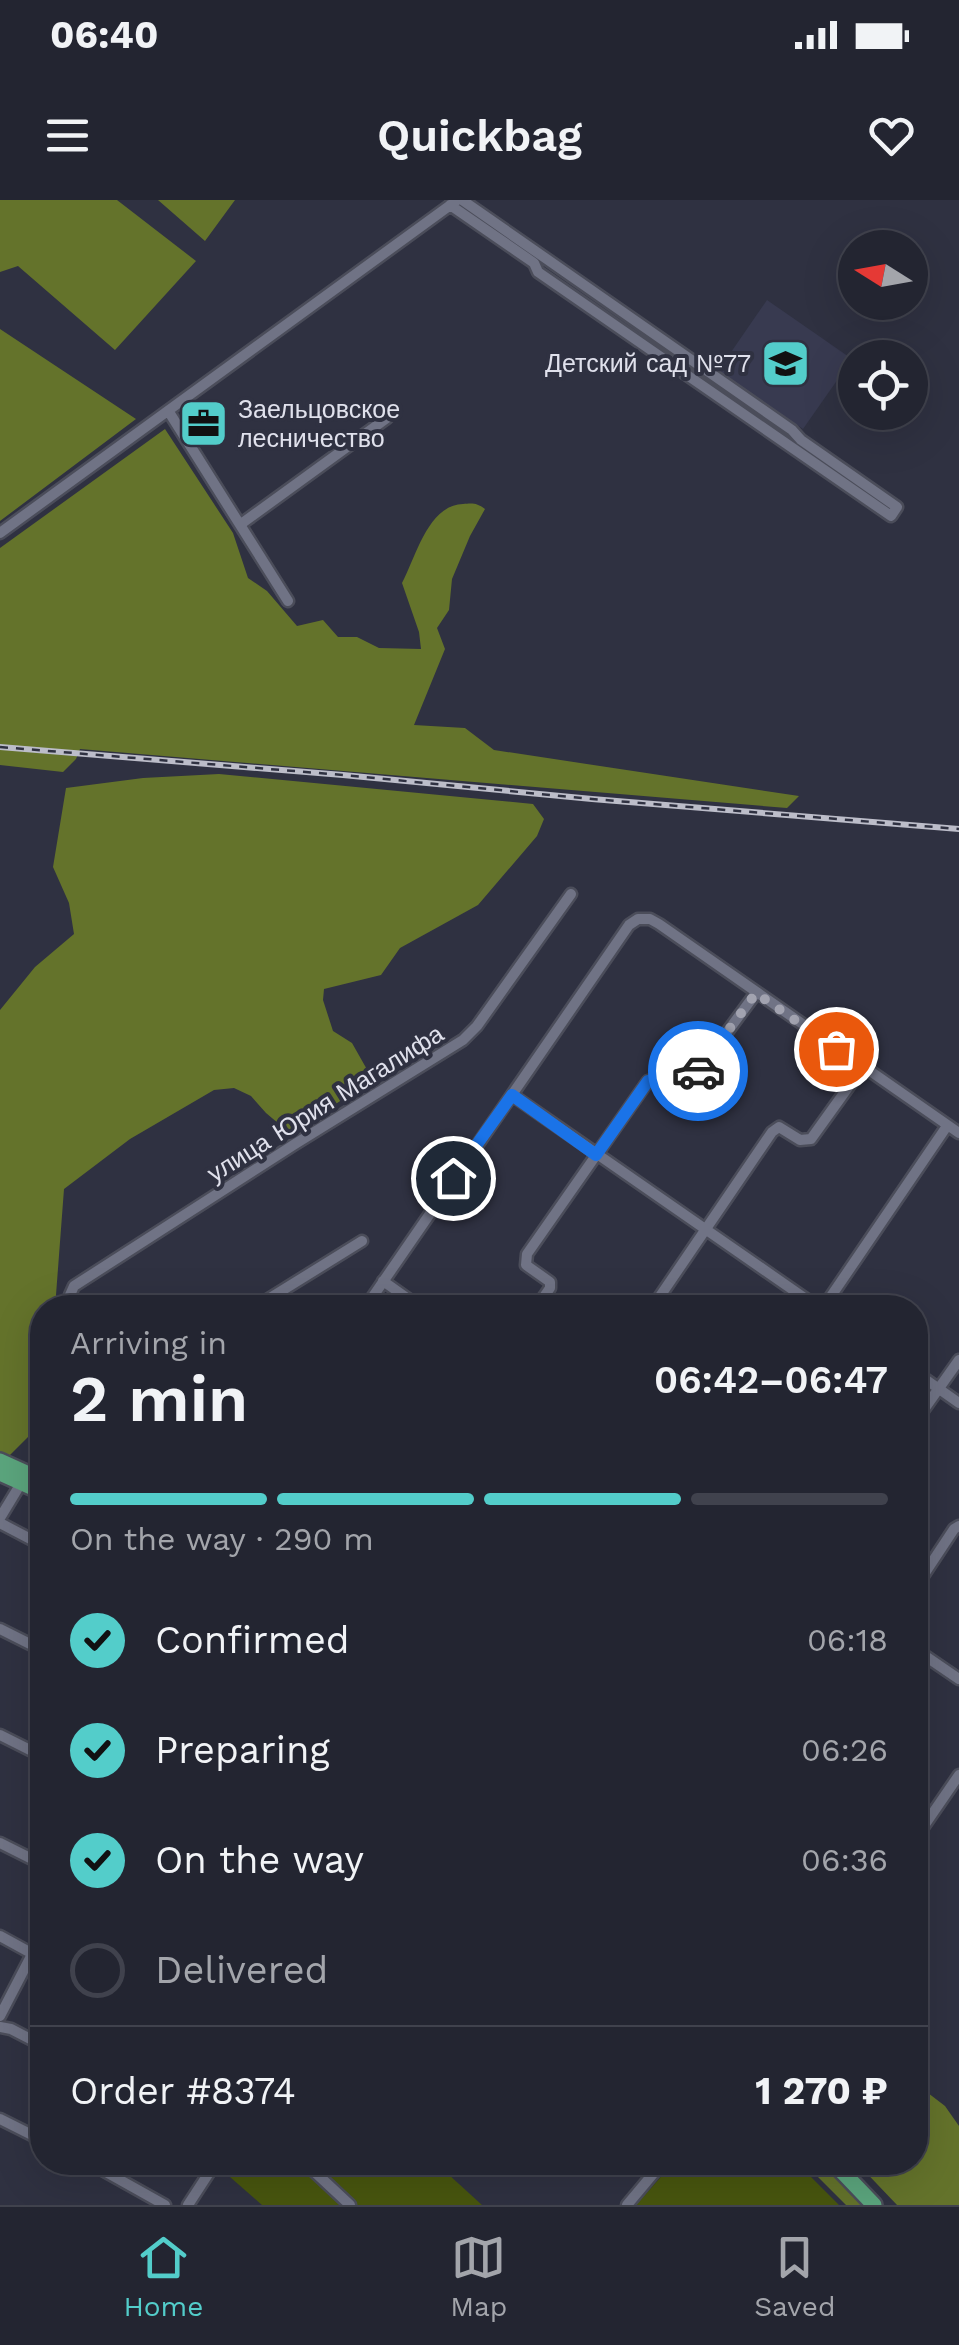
<!DOCTYPE html>
<meta charset="utf-8">
<style>
:root{--surface:#232531;--page:#2f313d;--text:#f1f3f6;--muted:#a3a5ab;--line:#40424d;--accent:#53cdca}
body{margin:0;font-family:"Work Sans",sans-serif;background:var(--page);color:var(--text);height:100vh;display:flex;flex-direction:column;font-size:38px;white-space:nowrap}
*{box-sizing:border-box;margin:0}
p{font-size:32px;color:var(--muted)}
.icon{flex:none;width:55px;height:55px;fill:none;stroke:currentColor;stroke-width:2;stroke-linecap:round;stroke-linejoin:round}
.map{position:relative;flex:1;overflow:hidden}
.details{position:absolute;left:30px;top:1095px;width:898px;height:880px;display:flex;flex-direction:column;background:var(--surface);border-radius:40px;box-shadow:0 10px 40px #0002,0 0 0 2px var(--line)}
.details>*{flex:none}
.needle{width:65px;rotate:281deg}
.controls{position:absolute;left:838px;top:30px;display:grid;gap:20px}
.controls a{display:grid;place-items:center;width:90px;height:90px;border-radius:50%;background:var(--surface);box-shadow:0 10px 40px #0002,0 0 0 2px var(--line);font-size:50px}
.pin{position:absolute;display:grid;place-items:center;width:85px;height:85px;color:#fff;margin:-42px;border:5px solid #fff;border-radius:50%;box-shadow:0 2px 10px #0007}
.courier{position:absolute;display:grid;place-items:center;width:100px;height:100px;margin:-50px;border:8px solid #1a73e8;border-radius:50%;background:#fff;color:#222;box-shadow:0 2px 12px #0007}
.summary em{font-style:normal;font-weight:600}
.summary div{display:flex;flex-direction:column-reverse}
.summary{display:flex;align-items:center;justify-content:space-between;height:170px;padding:0 40px}
h1{font-size:65px;font-weight:600;line-height:75px}
.bar{display:grid;grid-template-columns:repeat(4,1fr);gap:15px 10px;align-content:center;height:120px;padding:0 40px}
.bar i{height:12px;border-radius:8px;background:var(--line)}
.bar .selected{background:var(--accent)}
.bar p{grid-column:span 4}
.line{display:flex;align-items:center;gap:25px;padding:0 40px;border-top:2px solid var(--line)}
.line div{flex:1}
ol{padding:0 40px;list-style:none}
li{display:flex;align-items:center;gap:30px;height:110px}
li p{margin-inline-start:auto}
li .icon{padding:10px;border-radius:50%;background:var(--accent);color:#111;stroke-width:4}
li:last-child{color:var(--muted)}
li i{width:55px;height:55px;border:5px solid var(--line);border-radius:50%}
.status{display:flex;justify-content:space-between;align-items:center;height:70px;padding:0 50px;background:var(--surface);direction:ltr}
.status svg{height:28px;fill:currentColor}
header{display:flex;justify-content:space-between;align-items:center;height:130px;padding:0 40px;background:var(--surface);font-size:45px;font-weight:600}
.tab-bar{display:flex;justify-content:space-around;align-items:center;height:140px;border-top:2px solid var(--line);background:var(--surface);font-size:28px;color:var(--muted)}
.tab-bar a{display:grid;justify-items:center;gap:5px}
.tab-bar .selected{color:var(--accent)}
.map>svg:first-child{display:block}
</style>
<div class="status"><b>06:40</b><svg viewBox="0 0 49 12"><path d="M0 12V9h3v3zM5 12V6h3v6zM10 12V3h3v9zM15 12V0h3v12zM26 1h20v11H26zM47 4h2v5h-2z"/></svg></div>
<header><svg class="icon" aria-label="menu" viewBox="0 0 24 24"><path d="M4 6h16M4 12h16M4 18h16"/></svg>Quickbag<svg class="icon" aria-label="heart" viewBox="0 0 24 24"><path d="M12 20l-8-8c-3-5 5-10 8-4 3-6 11-1 8 4z"/></svg></header>
<div class="map">
<svg width="959" height="2005" viewBox="0 0 959 2005">
<rect width="100%" height="100%" fill="#2f3141"/>
<path fill="#383a50" d="M767,100L852,159L803,229L718,171Z"/>
<path fill="#48560e" d="M674,1962L797,1963L839,2005H636Z
M214,1963H436L482,2005H262Z"/>
<path fill="#64732b" d="M0,0H117L196,61L115,150L18,66L0,72Z
M158,0H235L205,41Z
M0,129L136,219L0,321Z
M165,229L233,333L248,378L267,391L297,426L323,420L338,437H357L379,448L421,449L419,432L402,383C416,357 428,305 463,304C473,303 477,303 485,309L470,336L452,379L449,410L437,428L445,449L414,525L465,528L494,550L799,596L787,608L80,549L76,559L63,572L0,565V348Z
M219,574L533,604L544,619L537,636L478,705L400,748L381,775L324,789L323,800L333,831L352,843L369,873L358,889L291,934L266,913L251,896L234,888L214,890L130,939L64,989L56,1095L59,1107L42,1108V1218L35,1230L7,1258L0,1254V810L35,767L74,734L69,703L53,667L66,588L143,578Z
M915,1883L945,1906L959,1926V2005H897L857,1963L915,1962Z
M804,1963H829L870,2005H846Z"/>
<g fill="none" stroke-linecap="round" stroke-linejoin="round">
<defs>
<path id="minor" d="M450,5L534,63L538,72L891,316L897,307L801,240L792,230L462,0
M169,212L288,401
M241,324L387,218
M0,333L456,1
M512,895L819,1108
M383,1081L421,1108
M70,1108V1095L74,1086L295,944L463,840L477,826L571,694
M254,1108L362,1041
M365,1108L629,725L638,719H650L659,724L959,933
M536,1108L550,1088V1082L526,1065L527,1054L648,881L656,880L675,893H682L756,793
M652,1108L772,932L779,927L800,940L811,939L862,868
M823,1108L947,926
M915,1172L959,1203
M915,1222L959,1160
M0,1318L23,1280
M0,1323L42,1345
M915,1388L954,1329L959,1326
M0,1429L42,1450
M915,1449L959,1479
M0,1535L42,1556
M915,1639L959,1575
M0,1643L42,1664
M0,1736L42,1759
M0,1816L42,1735
M0,1827L11,1829L42,1845
M0,1919L42,1940
M88,1962L165,2005
M304,1962L350,2005
M188,2005L216,1962
M627,2005L663,1962"/>
<path id="primary" d="M0,1261L42,1280
M0,1273L42,1292
M833,1962L874,2005"/>
</defs>
<use href="#minor" stroke="#4b4d5a" stroke-width="15"/>
<use href="#primary" stroke="#4b4d5a" stroke-width="20"/>
<use href="#minor" stroke="#707385" stroke-width="10"/>
<use href="#primary" stroke="#5ba57d" stroke-width="15"/>
<defs>
<path id="rail" d="M0,547L343,575L592,599L959,629"/>
</defs>
<use href="#rail" stroke="#bcbdc9" stroke-width="6"/>
<use href="#rail" stroke="#2f3141" stroke-width="2.5" stroke-dasharray="8" stroke-linecap="butt"/>
</g>
<g fill="none" stroke-linecap="round" stroke-linejoin="round">
<path stroke="#a2a3b0" stroke-width="10" stroke-dasharray="0 18" d="M698,871L756,793L836,849"/>
<path stroke="#1a73e8" stroke-width="12" d="M453,978L512,895L596,955L648,881L656,880L678,894L682,893L698,871"/>
</g>
<defs>
<symbol id="school-square" viewBox="-11 -11 22 22"><rect x="-9" y="-9" width="18" height="18" rx="4" fill="#53cdca" stroke="#2f3141"/><path d="M0-5L7-2L0 1L-7-2ZM-4 1L0 2.5L4 1V4Q0 6-4 4Z" fill="#111"/></symbol>
<symbol id="office-square" viewBox="-11 -11 22 22"><rect x="-9" y="-9" width="18" height="18" rx="4" fill="#53cdca" stroke="#2f3141"/><path d="M-6-3h4V-5.5h4V-3h4V5H-6ZM-1-4.5V-3h2v-1.5ZM-6 0V1H6V0Z" fill="#111"/></symbol>
</defs>
<g fill-rule="evenodd">
<use href="#school-square" x="758" y="136" width="55" height="55"/>
<use href="#office-square" x="176" y="196" width="55" height="55"/>
</g>
<g text-anchor="middle" stroke-width="8" stroke-linejoin="round" paint-order="stroke">
<g font-size="25" fill="#e0e1ec" stroke="#2f3141" text-anchor="end">
<text x="751" y="172">Детский сад №77</text>
<text x="238" y="218" text-anchor="start">Заельцовское<tspan x="238" dy="29">лесничество</tspan></text>
</g>
<g font-size="25" fill="#e0e1ec" stroke="#2f3141">
<text transform="translate(325 903) rotate(-32)" y="9">улица Юрия Магалифа</text>
</g>
</g>
</svg>
<div class="controls">
<a><svg class="needle" viewBox="-14 -14 28 28"><path d="M0-13l5 13h-10z" fill="#e53935"/><path d="M0 13l5-13h-10z" fill="#a3a5ab"/></svg></a>
<a><svg class="icon" aria-label="locate" viewBox="0 0 24 24"><circle cx="12" cy="12" r="6"/><path d="M12 2v4M12 18v4M2 12h4M18 12h4"/></svg></a>
</div>
<div class="pin" style="left:836px;top:849px;background:#ea580c"><svg class="icon" aria-label="bag" viewBox="0 0 24 24"><path d="M5 8h14l-1 12H6zM9 8a3 3 0 0 1 6 0"/></svg></div>
<div class="pin" style="left:453px;top:978px;background:#1f2937"><svg class="icon" aria-label="home" viewBox="0 0 24 24"><path d="M3 11l9-7 9 7M6 9v11h12V9"/></svg></div>
<div class="courier" style="left:698px;top:871px"><svg class="icon" aria-label="car" viewBox="0 0 24 24"><path d="M5 17H2v-5l4-1 3-4h7l3 4 3 1v5h-3M9 17h6M6 11h13"/><circle cx="7" cy="17" r="2"/><circle cx="17" cy="17" r="2"/></svg></div>
<section class="details">
<div class="summary"><div><h1>2 min</h1><p>Arriving in</p></div><em>06:42–06:47</em></div>
<div class="bar"><i class="selected"></i><i class="selected"></i><i class="selected"></i><i></i><p>On the way · 290 m</p></div>
<ol>
<li><svg class="icon" aria-label="check" viewBox="0 0 24 24"><path d="M5 12l5 5 9-10"/></svg>Confirmed<p>06:18</p></li>
<li><svg class="icon" aria-label="check" viewBox="0 0 24 24"><path d="M5 12l5 5 9-10"/></svg>Preparing<p>06:26</p></li>
<li><svg class="icon" aria-label="check" viewBox="0 0 24 24"><path d="M5 12l5 5 9-10"/></svg>On the way<p>06:36</p></li>
<li><i></i>Delivered</li>
</ol>
<div class="line" style="height:130px"><div>Order #8374</div><b>1 270 ₽</b></div>
</section>
</div>
<nav class="tab-bar">
<a class="selected"><svg class="icon" aria-label="home" viewBox="0 0 24 24"><path d="M3 11l9-7 9 7M6 9v11h12V9"/></svg>Home</a>
<a><svg class="icon" aria-label="map" viewBox="0 0 24 24"><path d="M3 6l6-2 6 2 6-2v14l-6 2-6-2-6 2zM9 4v14M15 6v14"/></svg>Map</a>
<a><svg class="icon" aria-label="saved" viewBox="0 0 24 24"><path d="M7 4h10v16l-5-4-5 4z"/></svg>Saved</a>
</nav>
